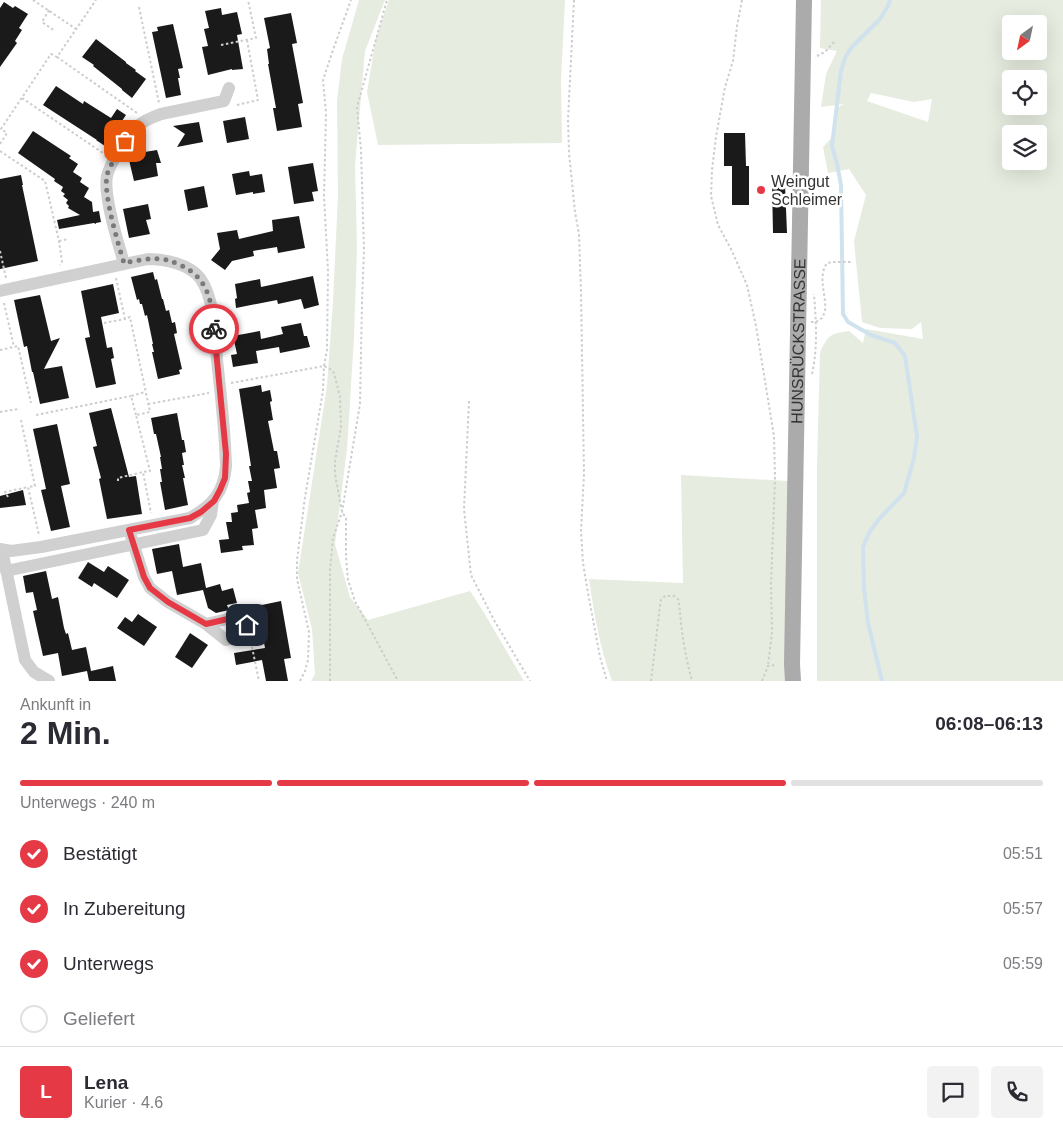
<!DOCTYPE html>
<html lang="de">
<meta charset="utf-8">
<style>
:root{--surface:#fff;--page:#f2f2f3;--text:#2b2b33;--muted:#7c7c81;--line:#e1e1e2;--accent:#e63946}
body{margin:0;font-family:Helvetica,sans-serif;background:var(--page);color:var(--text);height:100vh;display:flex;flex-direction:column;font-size:19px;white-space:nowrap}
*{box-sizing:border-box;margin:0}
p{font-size:16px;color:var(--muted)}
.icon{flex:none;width:28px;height:28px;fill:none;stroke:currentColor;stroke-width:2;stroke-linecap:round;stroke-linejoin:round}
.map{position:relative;height:681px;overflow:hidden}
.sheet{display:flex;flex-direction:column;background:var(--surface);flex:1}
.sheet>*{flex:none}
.needle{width:32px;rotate:213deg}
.tools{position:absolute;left:1002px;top:15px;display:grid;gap:10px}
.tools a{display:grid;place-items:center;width:45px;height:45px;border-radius:5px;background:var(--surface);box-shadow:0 5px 20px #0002;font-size:25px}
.pin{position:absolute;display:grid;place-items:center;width:42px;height:42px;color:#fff;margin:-21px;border-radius:10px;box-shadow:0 2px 8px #0006}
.courier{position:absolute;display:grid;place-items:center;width:50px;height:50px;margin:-25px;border:4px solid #e63946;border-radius:50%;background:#fff;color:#222;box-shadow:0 1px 6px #0007}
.head em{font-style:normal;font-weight:600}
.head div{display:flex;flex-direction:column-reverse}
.head{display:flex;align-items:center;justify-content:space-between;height:85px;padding:0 20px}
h1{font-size:32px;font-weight:600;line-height:38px}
.bar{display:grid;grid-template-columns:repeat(4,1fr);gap:8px 5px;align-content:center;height:60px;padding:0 20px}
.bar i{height:6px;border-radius:4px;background:var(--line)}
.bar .on{background:var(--accent)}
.bar p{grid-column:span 4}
.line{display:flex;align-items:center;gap:12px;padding:0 20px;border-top:1px solid var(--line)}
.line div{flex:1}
.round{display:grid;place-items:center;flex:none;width:52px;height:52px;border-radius:5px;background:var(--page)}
ol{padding:0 20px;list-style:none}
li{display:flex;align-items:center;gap:15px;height:55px}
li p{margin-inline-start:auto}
li .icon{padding:5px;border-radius:50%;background:var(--accent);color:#fff;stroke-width:4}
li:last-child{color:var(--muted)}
li i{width:28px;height:28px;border:2px solid var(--line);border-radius:50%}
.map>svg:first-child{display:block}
</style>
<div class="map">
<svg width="1063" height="681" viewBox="0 0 1063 681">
<rect width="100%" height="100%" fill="#fff"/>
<path fill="#e6ecdf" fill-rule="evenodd" d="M359,0H385L365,51L355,165L357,248L354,337L347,449L335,544L350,597L368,620L470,591L483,611L524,681H311L315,674L312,629L298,573L327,386L333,301L338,196L337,101L342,59Z
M389,0H565L561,80L562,143L378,145L367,92L376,38Z
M821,0H1063V681H817V466L820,352C829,334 830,334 849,331L863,343L866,329L923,339L921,322L912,329L880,328L862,322L854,241L866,195L849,169L828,173L823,147L835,134L837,108L844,104L821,107L826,74L837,51L820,48ZM1011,24H1039V51H1011ZM1011,79H1039V106H1011ZM871,93L914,102L932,99L928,122L867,101ZM1011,134H1039V161H1011Z
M681,475L788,481L786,681H612C600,648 594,614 589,579L683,583Z"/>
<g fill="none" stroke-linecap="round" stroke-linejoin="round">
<path stroke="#cfe2ee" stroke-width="4" d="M882,681L868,623L864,588L863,547L869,533L879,519L904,493L914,458L917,436L905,356L895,343L871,335L848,322L843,314L841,185L837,164L832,146L841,71L845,58L851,48L880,19L888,6L890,0"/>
</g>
<path fill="#1a1a1a" d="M4,2L13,8L15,6L28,14L19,28L22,30L15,41L17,43L0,67V8Z
M221,8L222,15L237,12L242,34L237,35L243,69L232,70V69L208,75L202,47L208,46L204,29L209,28L205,11Z
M291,13L297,43L292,44L303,103L298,104L302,127L277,131L273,108H276L268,64H269L267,49L270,48L264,18Z
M173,24L183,68L178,69L180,78H178L181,95L166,98L152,32L158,31L157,27Z
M96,39L126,62V63L136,70L135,71L146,79L132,98L122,90V89L93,66L94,65L82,57Z
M56,86L83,104L84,101L111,118L117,109L126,115L105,146L96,140H97L43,105Z
M245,117L249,139L227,143L223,121Z
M199,122L203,142L177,147L185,134L173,126Z
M33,131L71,156L69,158L78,164L73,172L82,178L80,182L89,188L84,197L92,202L93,212L99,211L101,222L96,223V224L94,223L59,229L57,220L80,215L68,208L69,206L66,203L68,200L63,196L65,194L61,191L63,187L54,181L55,179L18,153Z
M724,133H745L746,166H749V205H732V166H724Z
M157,150L161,163H156L158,176L134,181L129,160L132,154Z
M313,163L318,191L312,192L314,201L294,204L288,167Z
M249,171L250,176L262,174L265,192L253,194V192L236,195L232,174Z
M21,175L23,185H22L38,261L0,269V179Z
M785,184L787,233H773L772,185Z
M204,186L208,207L188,211L184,190Z
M148,204L151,219L146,220L150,234L129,238L123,209Z
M299,216L305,248L278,253L277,247L253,251L254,256L232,261L225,270L211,260L220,249L217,233L237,230L239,239L273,231L272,220Z
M153,272L155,280L157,279L162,299H163L166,311L169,310L172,323L175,322L177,333L174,334L182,369L179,370L180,374L158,379L152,352H154L152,344H153L147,315L145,316L142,304H140L139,299L137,300L131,277Z
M313,276L319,305L304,309L301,299L278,304L277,300L236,308L235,299L237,298L235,284L260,279L261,287Z
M113,284L119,313L101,317L107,348L112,347L114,358L111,359L116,384L96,388L85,338L90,337L81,291Z
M40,295L51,341L60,338L44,369L62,366L69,398L40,404L33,372H32L27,346L24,347L14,300Z
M301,323L304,336H307L310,347L280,353L279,347L256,351L258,363L233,367L231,355L237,354L233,336L260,331L261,339L283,334L281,327Z
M261,385L262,392L270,390L272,401L270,402L273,420L268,421L274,451H277L280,468L274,469L277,488L264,490L266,508L255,510L258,528L252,529L254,545L242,546L243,550L221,553L219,540L229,539L226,522H232L231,513L238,512L237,505L249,503L247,493L250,492L248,481H252L249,466H251L239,389Z
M111,408L129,477L136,476L142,514L107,519L99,479L101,478L93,447L97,446L89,413Z
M177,413L182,440H184L186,452L182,453L184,465H182L185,478H183L188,505L165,510L160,482H162L160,469H162L160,457H161L156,434H154L151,418Z
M57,424L70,484L61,486L70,527L51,531L41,490L46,489L33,429Z
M23,490L26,505L0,508V496Z
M179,544L183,567L201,563L206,588L220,584L222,591L233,588L237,603L227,605L229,610L216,613L208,608L203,590L177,595L172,571L157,574L152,549Z
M88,562L104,572L108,566L129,580L117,598L94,583L92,587L78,578Z
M46,571L52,599L58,597L64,628L66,634L68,633L72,650L86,647L91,671L113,666L116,681H89L87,671L62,676L58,653L43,656L33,611L37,610L33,592L26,593L23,576Z
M281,601L291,658L284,659L288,681H266L262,660L236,665L234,653L265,648L257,606Z
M138,614L157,627L144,646L117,628L125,617L132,622Z
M190,633L208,645L192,668L175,657Z"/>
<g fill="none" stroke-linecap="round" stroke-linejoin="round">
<path stroke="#cdcdcd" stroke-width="2" stroke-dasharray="2.5 2.5" stroke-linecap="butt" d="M33,0L76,29
M574,0L568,119L569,153L575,212L579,234L581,292L584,474L581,531L583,563L588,593L600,657L607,681
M742,0L737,26L733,61L725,87L716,137L712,170L711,196L718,225L731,249L747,285L756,326L774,436L775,479L771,584L772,632L768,666
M139,7L159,103
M49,10L42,22L55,31
M221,45L256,38L248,0
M817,56L825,52L834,42
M57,57L137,113
M22,98L103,153
M237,105L258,100L247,40
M0,144L7,133L1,129L51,54L57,57L96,0
M0,151L45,181L59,241L62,262L60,265
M59,241L68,239
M0,251L6,278
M116,278L125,319L130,317L150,412L136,415L150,471L143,472L151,513
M4,303L14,347
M811,322H816L822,318C823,316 824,314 825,311C827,296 817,278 827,263L833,262H853
M104,323L125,319
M0,350L18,346L31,403
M812,374C818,348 816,320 814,294
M231,383L324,366L330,369L334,373L340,397L341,427L335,461V474L342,512L346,518V557L348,580L355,601L398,681
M469,401L464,509L471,575L494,620L530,681
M148,404L209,393
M0,412L18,409
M36,415L131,396
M136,415L131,396L145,392
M21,420L35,486L28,487L39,535
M118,481V478L143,472
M8,497L5,492L28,487
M252,647L259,681
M300,681L305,671L308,660L309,632L297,579V560L305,497L323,391L324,366L327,350L328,271L324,196L326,113L323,80L333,50L351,0
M330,681V571L333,538L342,512L360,404L362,302L364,250L361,150L357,107L387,0
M651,681L660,606L661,600L665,596H674L678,599C680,607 680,614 681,623C683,642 687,662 692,681
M762,681L768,666L777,665"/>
<path stroke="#d0d0d0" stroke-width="12" d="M124,263C118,243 103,195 107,176C109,166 116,156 121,148C132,128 139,122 161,114L224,101L229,88
M0,291L148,259C165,259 189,264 200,278C215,299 215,335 217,360C221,395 225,431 226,466C224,493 212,505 190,518L41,547L11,551L0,549
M129,530L144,577L150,588L168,602L206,624L226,640L249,635L245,615L206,624
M2,550L25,660L34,672L49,681
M6,571L203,530L211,515L213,501"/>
<path stroke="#ababab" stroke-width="16" id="s1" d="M793,681L792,664L804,0"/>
</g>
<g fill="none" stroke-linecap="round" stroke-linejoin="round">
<path stroke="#7a7a7a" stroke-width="5" stroke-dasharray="0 9" d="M125,141C120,151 110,164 107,175C103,194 118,243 124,263C135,261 147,258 159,259C167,259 174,262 182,266C208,278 212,302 214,329"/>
<path stroke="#e63946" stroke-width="6" d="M214,329L226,454L225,478L220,490L214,501L201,512L190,518L129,530L144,577L150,588L168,602L206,624L245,615L247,625"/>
</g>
<circle fill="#e63946" stroke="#fff" stroke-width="2" cx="761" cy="190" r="5"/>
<g text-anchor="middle" stroke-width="5" stroke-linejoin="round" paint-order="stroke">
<g font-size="16" fill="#333" stroke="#fff" text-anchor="start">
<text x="771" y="187">Weingut<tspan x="771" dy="18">Schleimer</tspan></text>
</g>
<g font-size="16" fill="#333" stroke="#fff">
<text dy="6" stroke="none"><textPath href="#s1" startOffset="340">HUNSRÜCKSTRASSE</textPath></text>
</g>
</g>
</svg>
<div class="tools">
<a><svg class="needle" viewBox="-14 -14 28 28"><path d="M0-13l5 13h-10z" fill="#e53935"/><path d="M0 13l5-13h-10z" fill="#7c7c81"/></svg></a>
<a><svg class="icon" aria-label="locate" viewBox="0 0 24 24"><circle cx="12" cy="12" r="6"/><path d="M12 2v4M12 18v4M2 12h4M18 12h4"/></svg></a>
<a><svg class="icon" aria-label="layers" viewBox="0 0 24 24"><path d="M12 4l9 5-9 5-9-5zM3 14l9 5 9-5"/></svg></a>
</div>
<div class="pin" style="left:125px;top:141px;background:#ea580c"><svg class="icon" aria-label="bag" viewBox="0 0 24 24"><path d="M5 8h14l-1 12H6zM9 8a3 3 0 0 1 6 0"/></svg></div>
<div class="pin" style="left:247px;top:625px;background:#1f2937"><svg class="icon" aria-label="home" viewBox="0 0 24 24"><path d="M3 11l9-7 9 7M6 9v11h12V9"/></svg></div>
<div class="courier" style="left:214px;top:329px"><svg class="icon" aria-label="bike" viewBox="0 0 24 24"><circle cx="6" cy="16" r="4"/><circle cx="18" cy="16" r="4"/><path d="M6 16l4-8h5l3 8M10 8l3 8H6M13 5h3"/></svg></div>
</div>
<section class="sheet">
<div class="head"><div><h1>2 Min.</h1><p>Ankunft in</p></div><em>06:08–06:13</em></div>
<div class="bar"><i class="on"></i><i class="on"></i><i class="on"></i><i></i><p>Unterwegs · 240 m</p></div>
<ol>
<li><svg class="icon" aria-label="check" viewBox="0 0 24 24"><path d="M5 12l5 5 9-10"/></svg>Bestätigt<p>05:51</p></li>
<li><svg class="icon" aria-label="check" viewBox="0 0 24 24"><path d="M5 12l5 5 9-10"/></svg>In Zubereitung<p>05:57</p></li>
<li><svg class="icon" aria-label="check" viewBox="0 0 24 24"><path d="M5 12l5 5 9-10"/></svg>Unterwegs<p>05:59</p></li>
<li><i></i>Geliefert</li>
</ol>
<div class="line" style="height:90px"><b class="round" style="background:var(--accent);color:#fff">L</b><div><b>Lena</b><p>Kurier · 4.6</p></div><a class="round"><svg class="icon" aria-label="chat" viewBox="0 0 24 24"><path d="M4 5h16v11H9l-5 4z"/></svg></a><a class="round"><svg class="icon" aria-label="phone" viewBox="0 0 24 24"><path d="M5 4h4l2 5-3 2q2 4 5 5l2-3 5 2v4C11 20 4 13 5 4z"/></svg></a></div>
</section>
